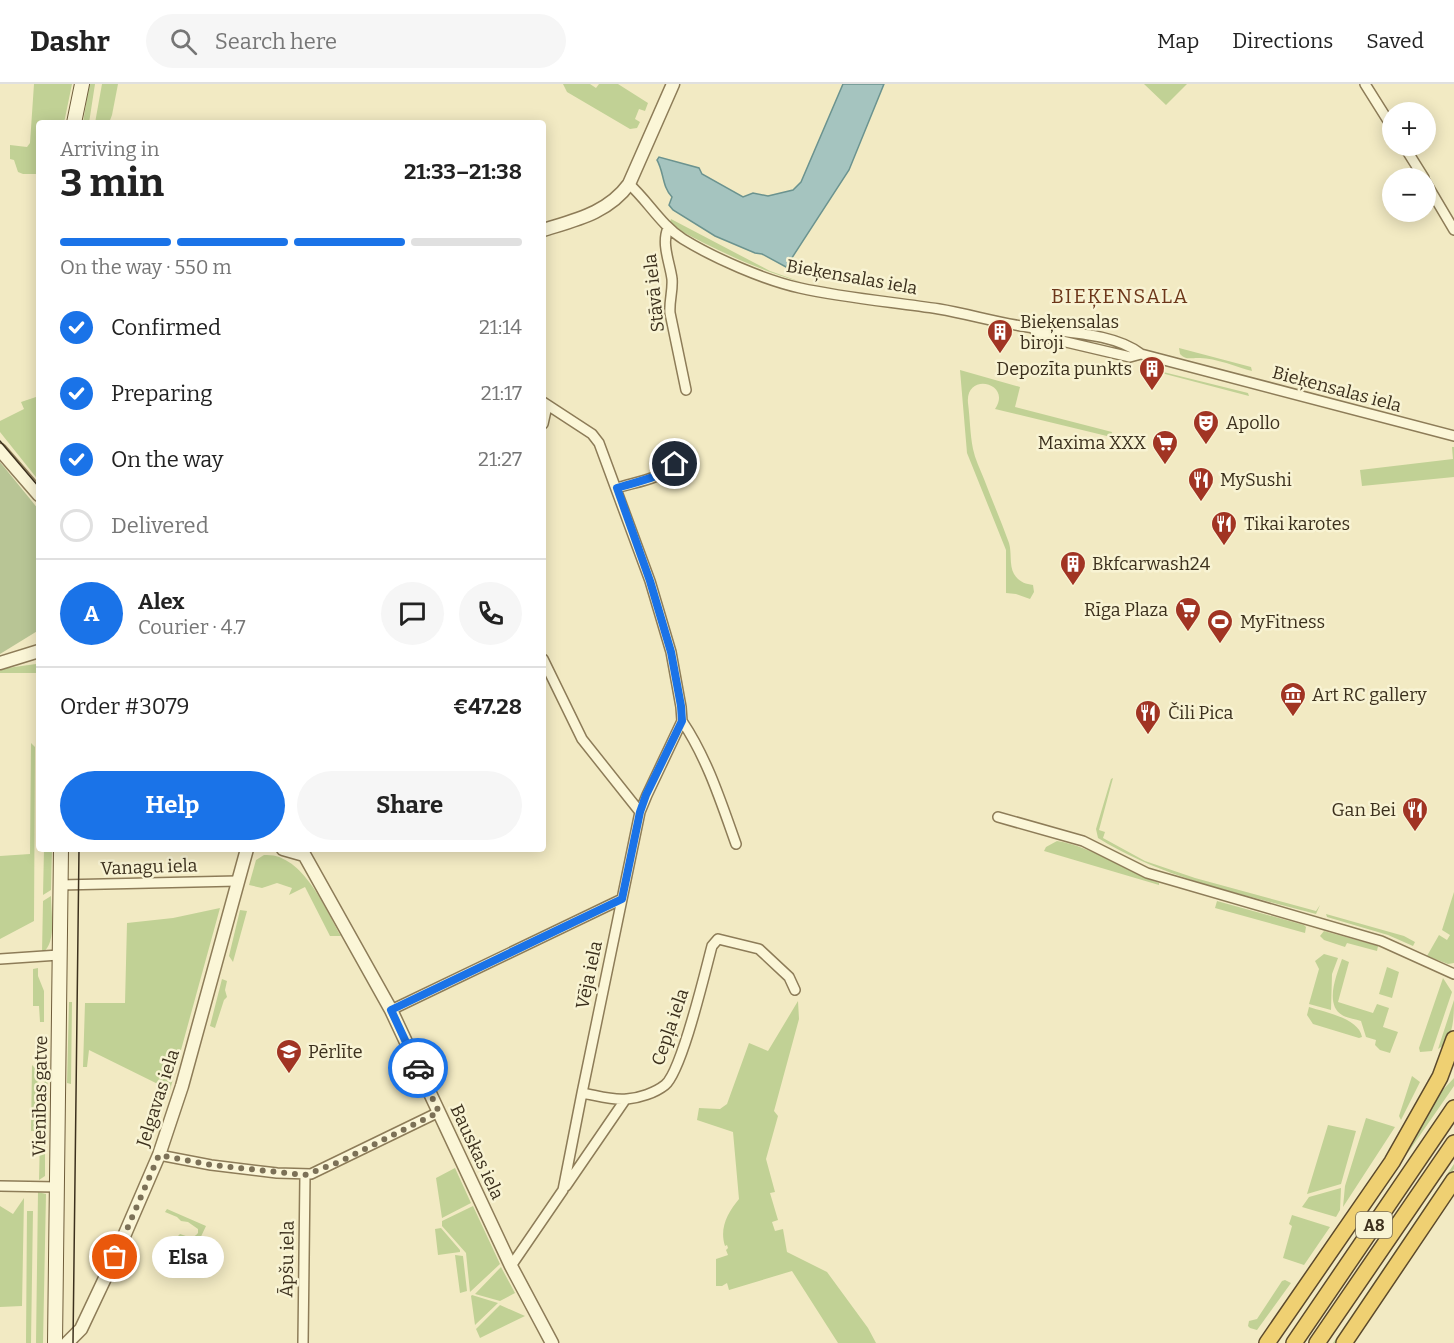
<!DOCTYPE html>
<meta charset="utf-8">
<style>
:root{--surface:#fff;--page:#f6f6f6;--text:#222;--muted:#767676;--line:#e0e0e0;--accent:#1a73e8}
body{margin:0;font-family:Bitter,serif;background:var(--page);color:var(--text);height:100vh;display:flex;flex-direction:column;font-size:22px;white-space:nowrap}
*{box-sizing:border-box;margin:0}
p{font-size:20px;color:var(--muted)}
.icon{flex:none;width:33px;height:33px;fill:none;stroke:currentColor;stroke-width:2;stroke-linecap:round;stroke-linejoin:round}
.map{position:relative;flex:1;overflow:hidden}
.details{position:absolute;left:36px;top:36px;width:510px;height:732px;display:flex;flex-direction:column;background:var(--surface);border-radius:6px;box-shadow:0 3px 15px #0003}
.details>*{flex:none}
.tools{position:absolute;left:1382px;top:18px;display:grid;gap:12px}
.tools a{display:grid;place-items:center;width:54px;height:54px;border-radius:50%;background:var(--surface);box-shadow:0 3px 15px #0003;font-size:30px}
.pin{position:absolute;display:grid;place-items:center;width:51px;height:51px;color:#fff;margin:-26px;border:3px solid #fff;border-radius:50%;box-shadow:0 2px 6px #0007}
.courier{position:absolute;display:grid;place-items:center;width:60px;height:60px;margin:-30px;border:4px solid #1a73e8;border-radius:50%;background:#fff;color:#222;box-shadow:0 2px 8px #0007}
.bubble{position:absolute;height:42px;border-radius:21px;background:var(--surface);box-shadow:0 3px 15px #0003;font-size:20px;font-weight:700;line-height:42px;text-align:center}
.head em{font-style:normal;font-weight:700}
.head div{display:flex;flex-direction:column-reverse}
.head{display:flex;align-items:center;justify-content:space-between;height:102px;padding:0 24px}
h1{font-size:39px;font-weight:700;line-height:45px}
.bar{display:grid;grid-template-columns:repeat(4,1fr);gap:9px 6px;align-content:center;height:72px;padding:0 24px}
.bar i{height:8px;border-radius:4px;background:var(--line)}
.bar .selected{background:var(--accent)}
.bar p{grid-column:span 4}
.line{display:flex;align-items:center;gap:15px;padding:0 24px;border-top:2px solid var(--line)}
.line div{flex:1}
.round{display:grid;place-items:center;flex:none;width:63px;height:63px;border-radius:32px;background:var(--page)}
ol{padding:0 24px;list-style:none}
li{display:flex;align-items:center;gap:18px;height:66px}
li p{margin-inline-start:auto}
li .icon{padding:6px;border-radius:50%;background:var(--accent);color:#fff;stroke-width:4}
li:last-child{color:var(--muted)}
li i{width:33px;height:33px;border:3px solid var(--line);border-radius:50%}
.primary-button{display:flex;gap:12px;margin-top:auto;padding:12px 24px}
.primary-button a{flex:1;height:69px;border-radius:36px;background:var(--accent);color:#fff;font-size:24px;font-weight:700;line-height:69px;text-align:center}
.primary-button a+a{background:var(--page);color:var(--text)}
header{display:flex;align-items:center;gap:36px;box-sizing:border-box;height:84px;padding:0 30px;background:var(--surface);border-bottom:2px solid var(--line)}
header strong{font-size:28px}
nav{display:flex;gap:33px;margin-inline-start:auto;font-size:21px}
.search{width:420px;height:54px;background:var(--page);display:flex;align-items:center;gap:15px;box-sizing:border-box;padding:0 21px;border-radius:33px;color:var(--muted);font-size:22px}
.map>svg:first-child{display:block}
</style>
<header>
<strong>Dashr</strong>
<div class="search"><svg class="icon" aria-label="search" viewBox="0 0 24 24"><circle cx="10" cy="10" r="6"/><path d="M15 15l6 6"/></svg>Search here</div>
<nav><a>Map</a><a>Directions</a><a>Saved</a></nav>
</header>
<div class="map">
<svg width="1454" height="1259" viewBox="0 0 1454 1259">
<rect width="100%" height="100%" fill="#f2eac3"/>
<path fill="#c1d195" d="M34,0H72L64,39H39V90H23L18,88L14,76L10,75V61L27,63L30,59Z
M89,0H95L89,39H83Z
M102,0H118L112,31L109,39H95Z
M563,0H590L596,4L599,0H618L648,19L645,27L639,25L635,35L640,38L637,44L630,45L567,8Z
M1144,0H1187L1166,21Z
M671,135L770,187L801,198C755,185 719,167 677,145L670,138Z
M1179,264L1251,283L1252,287C1237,283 1213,273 1198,274C1190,274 1186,276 1180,270Z
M1147,284L1248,309L1249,312L1146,285Z
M960,286L1020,303L1015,323L1112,348L1111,353L995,325C1013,299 965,287 968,319C970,334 970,350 973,365C975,375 980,385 984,395C992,416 1001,437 1009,459C1012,469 1009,481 1014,490C1019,498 1025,500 1033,501L1034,508L1030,515L1016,510L1006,509V466L967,369Z
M39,312V397L0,348V337L24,325L21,318Z
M1452,363H1454V393L1362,402L1360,386L1453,375Z
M36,580V589H0V585Z
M31,659L35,663L34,837L0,855V772L30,770Z
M1113,694L1099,746L1105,748L1103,754L1145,777L1195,794L1316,827L1320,821L1316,830C1243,810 1164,795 1098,754L1096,745L1111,695Z
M1057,757C1094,763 1124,787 1159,799V801L1044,767L1046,763Z
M44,765H52L51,806L43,811Z
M264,771C302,768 325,824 341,852H330L305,803L289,811L292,804L277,799L262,804L249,801L256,776Z
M1454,808V879L1448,880L1427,872L1439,851L1447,856L1450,851L1442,846Z
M51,812C51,829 57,860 42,869L43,817Z
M1217,817L1304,841L1306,843L1305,849L1215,824Z
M220,824L170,1006L89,966L87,983H83L85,919H125L127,839L173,834Z
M240,826L247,827L233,878L229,872Z
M1326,830L1404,852L1415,858L1413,862L1388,851L1327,833Z
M1324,847L1378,862L1377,867L1347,859L1345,863L1324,856L1320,852Z
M1324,870L1338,874L1332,890L1331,926L1309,920L1319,885L1315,877Z
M1342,875L1349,878L1338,918L1373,929L1377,920L1389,924L1383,943L1398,948L1390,969L1380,966L1375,961L1376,956L1366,953L1361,937C1355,935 1347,934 1342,931C1324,920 1337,890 1342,875Z
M1387,883L1399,888L1392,914L1379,910Z
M38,884V892L44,907V938H40L39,922H33V885Z
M1443,894L1452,908L1432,967L1420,968L1419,964Z
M222,895L227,897L225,906L227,913L224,916L215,944L210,942Z
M1454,916C1454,931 1454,957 1438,965Z
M798,917L799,935L774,1027L778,1032L766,1075L775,1108L770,1109L778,1136L772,1138L775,1147L783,1145L787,1168L827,1188L868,1244L876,1259H838L792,1187L729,1206L727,1199L722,1202H716V1175L728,1171L726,1166L728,1164L727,1161L725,1162C719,1144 728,1128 739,1115L733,1048L697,1036L699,1024L720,1025L727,1020L749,959L768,967Z
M69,918H72L71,1000L67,999Z
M1309,923C1324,928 1359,934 1362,953L1359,954L1313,940L1307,931Z
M32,981L38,987L44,988L42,994L37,999L35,1047H31Z
M48,991L45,1048L40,1047L42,1003Z
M1412,992L1420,998L1401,1036L1399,1032Z
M1454,994V1002L1407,1070L1439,1010Z
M1366,1034L1395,1043L1343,1123L1345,1102Z
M1328,1041L1356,1047L1341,1100L1307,1110Z
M40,1052L45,1054V1092L39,1096Z
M1454,1080V1085L1337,1259H1333Z
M455,1084L471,1119L442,1134L436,1094Z
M1341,1104L1340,1126L1336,1133L1302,1123L1309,1113Z
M38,1108L46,1110L43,1259H36Z
M24,1114L22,1222L0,1223V1122L13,1130Z
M473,1122L500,1180L470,1208L466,1169L442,1142V1137Z
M167,1125L206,1142L196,1163L175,1155L180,1150C187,1152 193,1156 198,1149V1145L188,1138L181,1137L177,1133L165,1128Z
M27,1127H33L31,1259H26Z
M1292,1131L1330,1143L1304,1181L1283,1174L1292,1142L1289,1140Z
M441,1144L460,1166V1168L438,1171L435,1145Z
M455,1171L463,1172L467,1207L460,1209Z
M501,1183L515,1209L500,1217L475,1210Z
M1285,1196L1291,1199L1257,1246L1250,1244L1248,1242L1249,1237L1257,1235L1282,1197Z
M472,1211L498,1219L475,1241L471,1212Z
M500,1221L525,1232L480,1254L476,1245Z"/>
<path fill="#b8c595" d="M0,378L39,426V546L0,570Z"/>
<path fill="#a5c4bf" stroke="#6b938f" stroke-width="1.5" d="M843,0H884L849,86L786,183L762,170L755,169L715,152L673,126L669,121L672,113C662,103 664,88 657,76L659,73L699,84L702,90L743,113L753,109L768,112L793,106L801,98Z"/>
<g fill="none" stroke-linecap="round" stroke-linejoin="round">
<defs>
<path id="minor" d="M1365,0L1392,43
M1404,62L1424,94
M1425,97L1454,146
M629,100C648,117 661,141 683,155C714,174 764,196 800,204C845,214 893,218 939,225C969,230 998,239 1028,243C1062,249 1113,248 1141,270L1454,352
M668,144C661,160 670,179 672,195C673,207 669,217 670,229L686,306
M1035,247L1049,254L1130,273L1141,270
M543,340L547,322
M617,404C635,398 661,395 675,380
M543,575L582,655L640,728
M682,637C707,674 721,718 736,760
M998,733L1083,757L1147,789L1381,857L1454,890
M60,801L238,797
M0,875L59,871
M391,926L622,815
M582,1009C595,1011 613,1017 627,1015C639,1014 655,1009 665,1001C682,987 705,888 712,862L718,855L759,865L789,893L795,906
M159,1071L211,1081L277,1089L311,1090L439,1028
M0,1102L57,1103
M566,1102L625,1016
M511,1182L563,1106L582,1009L640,728L647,711L682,637L681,623L671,568L650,497L599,359L592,350L543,318
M303,1259L305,1091"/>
<path id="tertiary" d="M543,146C575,136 608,129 629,100L673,0
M0,366L39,411
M0,579L39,567
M283,765L304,771
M301,765L391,926L511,1182L552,1259
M67,1259L81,1245L115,1173L159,1071L182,1002L247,765"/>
<path id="secondary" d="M74,39L82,0
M55,1259L61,765"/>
<path id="trunk" d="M1267,1259L1392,1078L1440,993L1454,955
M1294,1259L1454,1024
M1317,1259L1454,1059
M1344,1259L1454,1096"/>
</defs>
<use href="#minor" stroke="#8d7c58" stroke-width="12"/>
<use href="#tertiary" stroke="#8d7c58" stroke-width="15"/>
<use href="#secondary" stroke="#6f5d3b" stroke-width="16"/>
<use href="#trunk" stroke="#5b492c" stroke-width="18"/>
<use href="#minor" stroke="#fbf6d7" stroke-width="9"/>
<use href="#tertiary" stroke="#fbf6d7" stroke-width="12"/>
<use href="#secondary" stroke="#fbf6d7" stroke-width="14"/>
<use href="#trunk" stroke="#efd072" stroke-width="15"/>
<path stroke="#3c301d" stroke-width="1.5" d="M0,357L39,403
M73,1259L79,765"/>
</g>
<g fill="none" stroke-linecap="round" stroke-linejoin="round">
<path stroke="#7c7157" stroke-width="6" stroke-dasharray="0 10.8" d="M115,1173L159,1071L212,1081L305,1091L339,1078L439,1028L418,984"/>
<path stroke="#1a73e8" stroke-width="8" d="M418,984L391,926L622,815L640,728L646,711L682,637L681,622L671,568L650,497L617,404C635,398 661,394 675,380"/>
</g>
<defs>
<symbol id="building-pin" viewBox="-11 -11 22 30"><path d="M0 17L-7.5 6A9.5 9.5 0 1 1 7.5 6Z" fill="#a13423" stroke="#f8f3d3"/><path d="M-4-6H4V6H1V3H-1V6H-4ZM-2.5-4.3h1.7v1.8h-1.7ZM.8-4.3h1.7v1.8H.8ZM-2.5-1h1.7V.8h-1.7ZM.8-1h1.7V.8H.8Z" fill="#fff"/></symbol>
<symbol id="theatre-pin" viewBox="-11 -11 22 30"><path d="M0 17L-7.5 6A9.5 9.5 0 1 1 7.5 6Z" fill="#a13423" stroke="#f8f3d3"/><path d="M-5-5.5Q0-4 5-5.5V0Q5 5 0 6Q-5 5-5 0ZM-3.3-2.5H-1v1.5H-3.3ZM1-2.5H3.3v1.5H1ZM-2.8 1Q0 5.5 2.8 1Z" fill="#fff"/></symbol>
<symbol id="supermarket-pin" viewBox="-11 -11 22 30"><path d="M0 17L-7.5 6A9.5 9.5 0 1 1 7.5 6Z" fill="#a13423" stroke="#f8f3d3"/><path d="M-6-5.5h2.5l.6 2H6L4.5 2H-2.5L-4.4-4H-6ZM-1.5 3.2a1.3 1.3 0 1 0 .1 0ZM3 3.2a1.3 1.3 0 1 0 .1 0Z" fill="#fff"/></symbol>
<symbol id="restaurant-pin" viewBox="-11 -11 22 30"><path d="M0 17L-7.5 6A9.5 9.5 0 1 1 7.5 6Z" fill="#a13423" stroke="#f8f3d3"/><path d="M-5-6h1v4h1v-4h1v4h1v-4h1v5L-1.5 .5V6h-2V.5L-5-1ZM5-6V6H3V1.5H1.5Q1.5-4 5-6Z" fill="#fff"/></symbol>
<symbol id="stadium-pin" viewBox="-11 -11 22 30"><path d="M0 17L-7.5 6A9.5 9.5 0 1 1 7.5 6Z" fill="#a13423" stroke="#f8f3d3"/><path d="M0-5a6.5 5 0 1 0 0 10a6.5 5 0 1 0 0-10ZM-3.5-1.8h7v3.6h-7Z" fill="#fff"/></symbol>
<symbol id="museum-pin" viewBox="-11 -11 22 30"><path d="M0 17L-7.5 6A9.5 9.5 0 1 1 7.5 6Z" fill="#a13423" stroke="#f8f3d3"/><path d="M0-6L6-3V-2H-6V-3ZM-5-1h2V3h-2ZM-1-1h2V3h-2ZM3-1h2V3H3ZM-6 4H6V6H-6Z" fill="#fff"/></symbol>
<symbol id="school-pin" viewBox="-11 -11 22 30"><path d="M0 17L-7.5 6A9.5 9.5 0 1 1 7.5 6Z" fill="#a13423" stroke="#f8f3d3"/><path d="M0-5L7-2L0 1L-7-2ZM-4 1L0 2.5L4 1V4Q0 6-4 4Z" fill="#fff"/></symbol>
</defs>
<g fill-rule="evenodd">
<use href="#building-pin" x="985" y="233" width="30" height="40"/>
<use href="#building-pin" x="1137" y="270" width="30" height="40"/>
<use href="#theatre-pin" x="1191" y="324" width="30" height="40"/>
<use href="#supermarket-pin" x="1150" y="344" width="30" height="40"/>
<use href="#restaurant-pin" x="1186" y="381" width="30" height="40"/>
<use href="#restaurant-pin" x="1209" y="425" width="30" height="40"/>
<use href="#building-pin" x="1058" y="465" width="30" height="40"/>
<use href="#supermarket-pin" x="1173" y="511" width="30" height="40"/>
<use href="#stadium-pin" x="1205" y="523" width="30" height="40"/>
<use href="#museum-pin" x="1278" y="596" width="30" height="40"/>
<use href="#restaurant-pin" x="1133" y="614" width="30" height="40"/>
<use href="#restaurant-pin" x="1400" y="711" width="30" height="40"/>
<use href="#school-pin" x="274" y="953" width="30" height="40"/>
</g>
<g text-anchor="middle" stroke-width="5" stroke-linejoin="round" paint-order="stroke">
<rect fill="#f8f3d3" stroke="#746a54" stroke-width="1.5" x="1356" y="1128" width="36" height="26" rx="4.5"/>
<g font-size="16" font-weight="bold" fill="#3c301d">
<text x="1374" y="1147">A8</text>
</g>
<g font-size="18" fill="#3c301d" stroke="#f8f3d3">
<text transform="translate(852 193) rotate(10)" y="6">Bieķensalas iela</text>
<text transform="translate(654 209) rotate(-96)" y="6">Stāvā iela</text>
<text transform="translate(1337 305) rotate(15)" y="6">Bieķensalas iela</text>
<text transform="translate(149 783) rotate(-2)" y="6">Vanagu iela</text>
<text transform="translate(589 891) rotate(-78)" y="6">Vēja iela</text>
<text transform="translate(670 943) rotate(-71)" y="6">Cepļa iela</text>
<text transform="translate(40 1012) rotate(-89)" y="6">Vienības gatve</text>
<text transform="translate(158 1014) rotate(-72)" y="6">Jelgavas iela</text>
<text transform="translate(477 1068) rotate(65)" y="6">Bauskas iela</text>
<text transform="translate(287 1175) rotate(-89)" y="6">Āpšu iela</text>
</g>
<g font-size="18" fill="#3c301d" stroke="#f8f3d3" text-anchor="start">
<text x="1020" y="244">Bieķensalas<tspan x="1020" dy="21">biroji</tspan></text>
<text x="1132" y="291" text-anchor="end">Depozīta punkts</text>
<text x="1226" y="345">Apollo</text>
<text x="1146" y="365" text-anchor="end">Maxima XXX</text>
<text x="1220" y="402">MySushi</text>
<text x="1244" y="446">Tikai karotes</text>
<text x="1092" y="486">Bkfcarwash24</text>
<text x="1168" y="532" text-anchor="end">Rīga Plaza</text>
<text x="1240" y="544">MyFitness</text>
<text x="1312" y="617">Art RC gallery</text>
<text x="1168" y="635">Čili Pica</text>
<text x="1396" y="732" text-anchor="end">Gan Bei</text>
<text x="308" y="974">Pērlīte</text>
</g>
<g font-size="20" letter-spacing="1.5" fill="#6c3619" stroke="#f8f3d3">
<text x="1120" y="219">BIEĶENSALA</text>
</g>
</g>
</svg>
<div class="tools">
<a>+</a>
<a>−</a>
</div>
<div class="pin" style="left:115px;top:1173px;background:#ea580c"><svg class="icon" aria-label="bag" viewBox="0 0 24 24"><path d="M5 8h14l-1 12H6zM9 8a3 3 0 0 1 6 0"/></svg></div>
<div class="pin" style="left:675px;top:380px;background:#1f2937"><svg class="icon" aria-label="home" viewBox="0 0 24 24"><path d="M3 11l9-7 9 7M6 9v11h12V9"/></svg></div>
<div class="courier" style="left:418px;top:984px"><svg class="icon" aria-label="car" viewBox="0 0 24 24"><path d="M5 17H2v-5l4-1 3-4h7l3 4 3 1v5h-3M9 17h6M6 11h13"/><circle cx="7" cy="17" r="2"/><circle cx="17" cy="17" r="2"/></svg></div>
<div class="bubble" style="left:152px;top:1152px;width:72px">Elsa</div>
<section class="details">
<div class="head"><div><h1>3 min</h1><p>Arriving in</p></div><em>21:33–21:38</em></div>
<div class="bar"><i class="selected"></i><i class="selected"></i><i class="selected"></i><i></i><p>On the way · 550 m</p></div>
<ol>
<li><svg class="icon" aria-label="check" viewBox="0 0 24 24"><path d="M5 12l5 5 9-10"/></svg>Confirmed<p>21:14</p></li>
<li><svg class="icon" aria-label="check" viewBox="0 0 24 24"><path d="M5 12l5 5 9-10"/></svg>Preparing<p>21:17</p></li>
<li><svg class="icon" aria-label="check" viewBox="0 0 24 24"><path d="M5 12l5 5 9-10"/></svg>On the way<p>21:27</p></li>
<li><i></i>Delivered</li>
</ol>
<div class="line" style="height:108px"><b class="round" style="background:var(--accent);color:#fff">A</b><div><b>Alex</b><p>Courier · 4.7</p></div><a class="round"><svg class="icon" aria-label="chat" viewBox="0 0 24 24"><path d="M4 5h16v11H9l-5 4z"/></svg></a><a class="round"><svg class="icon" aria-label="phone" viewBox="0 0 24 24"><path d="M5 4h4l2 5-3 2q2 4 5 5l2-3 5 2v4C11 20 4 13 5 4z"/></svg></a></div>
<div class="line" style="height:78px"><div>Order #3079</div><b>€47.28</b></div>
<div class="primary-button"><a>Help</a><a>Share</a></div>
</section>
</div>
